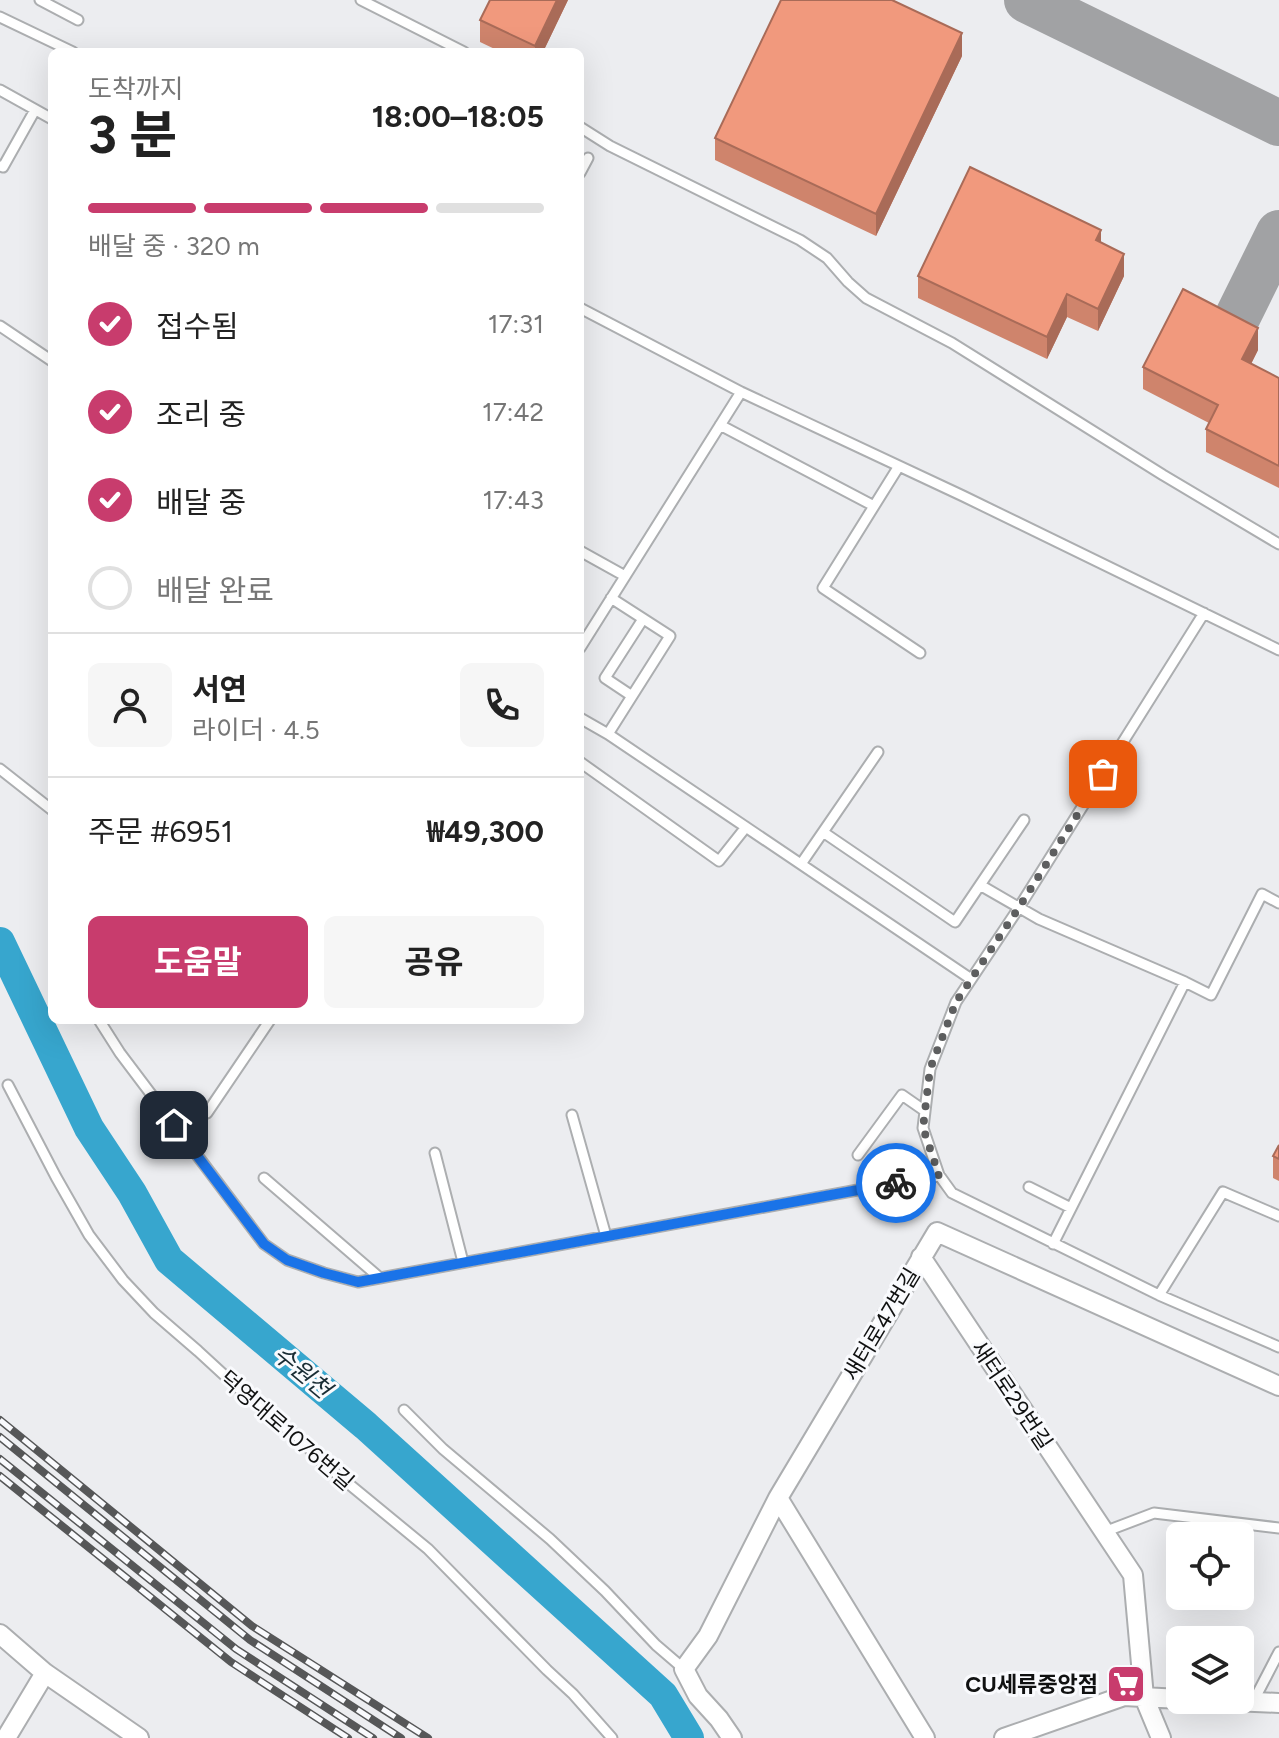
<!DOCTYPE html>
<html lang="ko">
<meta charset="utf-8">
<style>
:root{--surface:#fff;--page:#f6f6f6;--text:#222;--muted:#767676;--line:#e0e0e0;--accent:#c83c6d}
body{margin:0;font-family:Figtree,"Noto Sans KR",sans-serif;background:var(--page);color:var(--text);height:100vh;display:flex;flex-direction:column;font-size:30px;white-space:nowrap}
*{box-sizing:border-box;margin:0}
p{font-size:26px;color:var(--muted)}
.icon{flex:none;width:44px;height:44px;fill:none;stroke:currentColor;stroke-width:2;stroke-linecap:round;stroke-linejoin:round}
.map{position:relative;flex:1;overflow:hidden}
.panel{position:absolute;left:48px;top:48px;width:536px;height:976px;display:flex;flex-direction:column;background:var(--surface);border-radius:12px;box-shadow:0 8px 32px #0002}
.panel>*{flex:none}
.buttons{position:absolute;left:1166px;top:1522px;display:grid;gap:16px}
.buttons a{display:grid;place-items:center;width:88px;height:88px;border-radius:12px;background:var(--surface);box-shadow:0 8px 32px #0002;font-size:40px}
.pin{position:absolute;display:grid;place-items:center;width:68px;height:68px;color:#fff;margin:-34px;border-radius:16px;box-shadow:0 4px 12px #0006}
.courier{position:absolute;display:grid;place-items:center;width:80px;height:80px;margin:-40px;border:6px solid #1a73e8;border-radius:50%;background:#fff;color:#222;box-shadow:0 2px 10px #0007}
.summary em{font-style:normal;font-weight:700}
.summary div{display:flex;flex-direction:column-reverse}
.summary{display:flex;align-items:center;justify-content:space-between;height:136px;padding:0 40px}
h1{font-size:52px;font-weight:700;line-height:60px}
.bar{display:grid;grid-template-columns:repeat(4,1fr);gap:12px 8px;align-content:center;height:96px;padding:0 40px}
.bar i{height:10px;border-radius:6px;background:var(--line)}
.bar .selected{background:var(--accent)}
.bar p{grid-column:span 4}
.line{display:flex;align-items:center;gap:20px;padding:0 40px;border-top:2px solid var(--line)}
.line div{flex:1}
.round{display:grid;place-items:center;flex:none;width:84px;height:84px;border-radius:12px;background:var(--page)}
ol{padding:0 40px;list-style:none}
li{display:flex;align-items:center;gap:24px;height:88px}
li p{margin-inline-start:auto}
li .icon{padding:8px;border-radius:50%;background:var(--accent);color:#fff;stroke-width:4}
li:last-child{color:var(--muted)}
li i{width:44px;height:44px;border:4px solid var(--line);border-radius:50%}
.primary-button{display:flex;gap:16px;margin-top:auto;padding:16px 40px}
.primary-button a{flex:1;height:92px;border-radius:12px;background:var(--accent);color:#fff;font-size:32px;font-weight:700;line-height:92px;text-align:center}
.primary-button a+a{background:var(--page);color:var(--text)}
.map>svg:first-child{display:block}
</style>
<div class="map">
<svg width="1279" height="1738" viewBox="0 0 1279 1738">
<rect width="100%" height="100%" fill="#ecedf0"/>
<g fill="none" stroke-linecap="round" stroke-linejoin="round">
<path stroke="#37a6ce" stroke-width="30" d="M0,942L89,1128L132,1193L169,1260L366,1426L663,1695L689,1738"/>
<path stroke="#a1a2a4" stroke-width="46" d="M1027,0L1279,123
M1231,330L1279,233"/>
<defs>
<path id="lane" d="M40,0L78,20
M361,0L464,52
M0,17L73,52
M0,90L52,119
M580,127L610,146L800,240L827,258L848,282L866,298L952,343L1163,475L1279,544
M0,166L3,167L35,110
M580,173L588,158
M580,308L741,392L963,496L1279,650
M0,326L52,361
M720,425L874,506
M899,466L823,588L920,653
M580,551L625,576
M1204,613L1018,909L956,1002L930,1069L923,1128L939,1175L952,1193L1159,1295L1279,1347
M580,648L741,392
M632,696L605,678L643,619
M580,718L608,734L971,979
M608,734L670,636L611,598
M878,752L823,832L955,922L980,885
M580,762L719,861L746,827
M0,769L52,810
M1024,820L980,885L1039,919L1185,982
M801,864L823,832
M99,1020L120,1053L264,1244L287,1260L324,1273L358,1282L939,1175
M8,1085L56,1177L89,1235L123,1280L154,1313L198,1351L260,1408L300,1439L321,1461L428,1549L547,1670L573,1694L612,1738
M207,1113L270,1020
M572,1115L606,1236
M435,1153L463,1262
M858,1155L902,1095L925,1111
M264,1178L380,1278
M1029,1187L1071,1208
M1053,1244L1185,982L1211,995L1262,894L1279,903
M1159,1295L1223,1192L1279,1216
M404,1410L443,1449L550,1539L605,1591L656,1645L684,1669
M1104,1532L1154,1513L1279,1528
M1253,1702L1279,1652"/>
<path id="street" d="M921,1257L1133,1575L1144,1697L1161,1738
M0,1634L45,1673L139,1738
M1209,1700L1279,1703
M6,1738L45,1673
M732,1738L719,1719L698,1696L684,1669L708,1636L778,1498
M925,1738L778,1498L937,1232L1279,1386
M1004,1738L1124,1696L1180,1699"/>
</defs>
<use href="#lane" stroke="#acaeb0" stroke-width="13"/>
<use href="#street" stroke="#acaeb0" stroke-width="22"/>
<use href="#lane" stroke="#fff" stroke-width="9"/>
<use href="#street" stroke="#fff" stroke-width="18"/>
<defs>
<path id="rail" d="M0,1420L252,1626L428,1738
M0,1437L250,1640L401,1738
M0,1459L236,1649L373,1738
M0,1476L231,1662L348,1738"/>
</defs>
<use href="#rail" stroke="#565758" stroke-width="8"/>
<use href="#rail" stroke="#f9fafd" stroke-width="5" stroke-dasharray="15" stroke-linecap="butt"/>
</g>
<path fill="#cf846c" d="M490,0H568L543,52H501L480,42V20Z
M962,56L876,236L715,160V138Z
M1101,243L1124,276L1098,331L1067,317L1047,359L918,298V276Z
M1258,350L1251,364L1279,378V488L1206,452V429L1209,423L1143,389V367Z
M1279,1145V1181L1273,1178V1156Z"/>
<path fill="#a96b58" d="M557,0H568L543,52H535V46Z
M962,33V56L876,236V214Z
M1101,230V252L1096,240Z
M1124,254V276L1098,331V309Z
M1067,294V317L1047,359V337Z
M1258,328V350L1242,382V359Z"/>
<path fill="#f1997d" stroke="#a96b58" stroke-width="2" d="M490,0H557L535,46L480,20Z
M781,0H892L962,33L876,214L715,138Z
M970,167L1101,230L1096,240L1124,254L1098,309L1067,294L1047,337L918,276Z
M1183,289L1258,328L1242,359L1279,378V466L1206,429L1218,405L1143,367Z
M1279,1145V1159L1273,1156Z"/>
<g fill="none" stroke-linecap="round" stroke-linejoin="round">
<path stroke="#5d5e5f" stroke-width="8" stroke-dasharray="0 14.4" d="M896,1183L939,1175L923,1128L930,1069L956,1002L1018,909L1103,774"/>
<path stroke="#1a73e8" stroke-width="10" d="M174,1125L264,1244L287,1260L324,1273L358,1282L896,1183"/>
</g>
<defs>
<symbol id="supermarket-square" viewBox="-11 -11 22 22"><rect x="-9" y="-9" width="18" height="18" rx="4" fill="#c83c6d" stroke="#f9fafd"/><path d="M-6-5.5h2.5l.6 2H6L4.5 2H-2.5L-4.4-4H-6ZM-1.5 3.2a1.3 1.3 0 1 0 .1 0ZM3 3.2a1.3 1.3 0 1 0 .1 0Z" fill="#fff"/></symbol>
</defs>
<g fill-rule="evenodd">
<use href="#supermarket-square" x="1104" y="1662" width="44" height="44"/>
</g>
<g text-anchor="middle" stroke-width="6" stroke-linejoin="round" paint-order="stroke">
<g font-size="22" fill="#101111" stroke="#f9fafd">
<text transform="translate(881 1324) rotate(-59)" y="8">새터로47번길</text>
<text transform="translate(1012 1395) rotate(56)" y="8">새터로29번길</text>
<text transform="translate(287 1430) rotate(41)" y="8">덕영대로1076번길</text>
</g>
<g font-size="22" font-weight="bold" fill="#101111" stroke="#f9fafd" text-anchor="end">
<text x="1098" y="1692">CU세류중앙점</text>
</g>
<g font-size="24" font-style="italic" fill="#192c34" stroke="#f9fafd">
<text transform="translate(302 1372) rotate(40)" y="8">수원천</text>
</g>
</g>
</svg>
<div class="buttons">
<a><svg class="icon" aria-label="locate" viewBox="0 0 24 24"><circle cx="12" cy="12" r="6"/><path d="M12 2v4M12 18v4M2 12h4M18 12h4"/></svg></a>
<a><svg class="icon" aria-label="layers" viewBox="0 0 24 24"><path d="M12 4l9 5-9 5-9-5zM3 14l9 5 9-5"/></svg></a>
</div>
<div class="pin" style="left:1103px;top:774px;background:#ea580c"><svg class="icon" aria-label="bag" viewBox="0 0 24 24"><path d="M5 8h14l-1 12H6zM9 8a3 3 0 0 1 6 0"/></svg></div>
<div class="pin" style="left:174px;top:1125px;background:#1f2937"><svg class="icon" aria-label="home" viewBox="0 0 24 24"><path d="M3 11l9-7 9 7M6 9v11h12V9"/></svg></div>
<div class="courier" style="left:896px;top:1183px"><svg class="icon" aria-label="bike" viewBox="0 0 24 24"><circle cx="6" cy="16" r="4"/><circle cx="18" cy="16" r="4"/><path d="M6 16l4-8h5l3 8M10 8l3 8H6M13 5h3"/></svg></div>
<section class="panel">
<div class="summary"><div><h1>3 분</h1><p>도착까지</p></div><em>18:00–18:05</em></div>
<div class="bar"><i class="selected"></i><i class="selected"></i><i class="selected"></i><i></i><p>배달 중 · 320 m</p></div>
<ol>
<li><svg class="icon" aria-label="check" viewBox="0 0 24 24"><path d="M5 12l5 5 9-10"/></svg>접수됨<p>17:31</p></li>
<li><svg class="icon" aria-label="check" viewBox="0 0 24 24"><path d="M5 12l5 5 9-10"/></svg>조리 중<p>17:42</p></li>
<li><svg class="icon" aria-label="check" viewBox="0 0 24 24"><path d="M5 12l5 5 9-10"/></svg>배달 중<p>17:43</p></li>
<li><i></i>배달 완료</li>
</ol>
<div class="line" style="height:144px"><a class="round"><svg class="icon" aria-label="person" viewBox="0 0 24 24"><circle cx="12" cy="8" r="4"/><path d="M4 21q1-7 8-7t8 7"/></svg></a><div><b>서연</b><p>라이더 · 4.5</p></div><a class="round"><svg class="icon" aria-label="phone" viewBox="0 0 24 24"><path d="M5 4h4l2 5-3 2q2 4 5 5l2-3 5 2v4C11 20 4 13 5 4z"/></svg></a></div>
<div class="line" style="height:104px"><div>주문 #6951</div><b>₩49,300</b></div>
<div class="primary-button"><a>도움말</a><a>공유</a></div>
</section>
</div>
